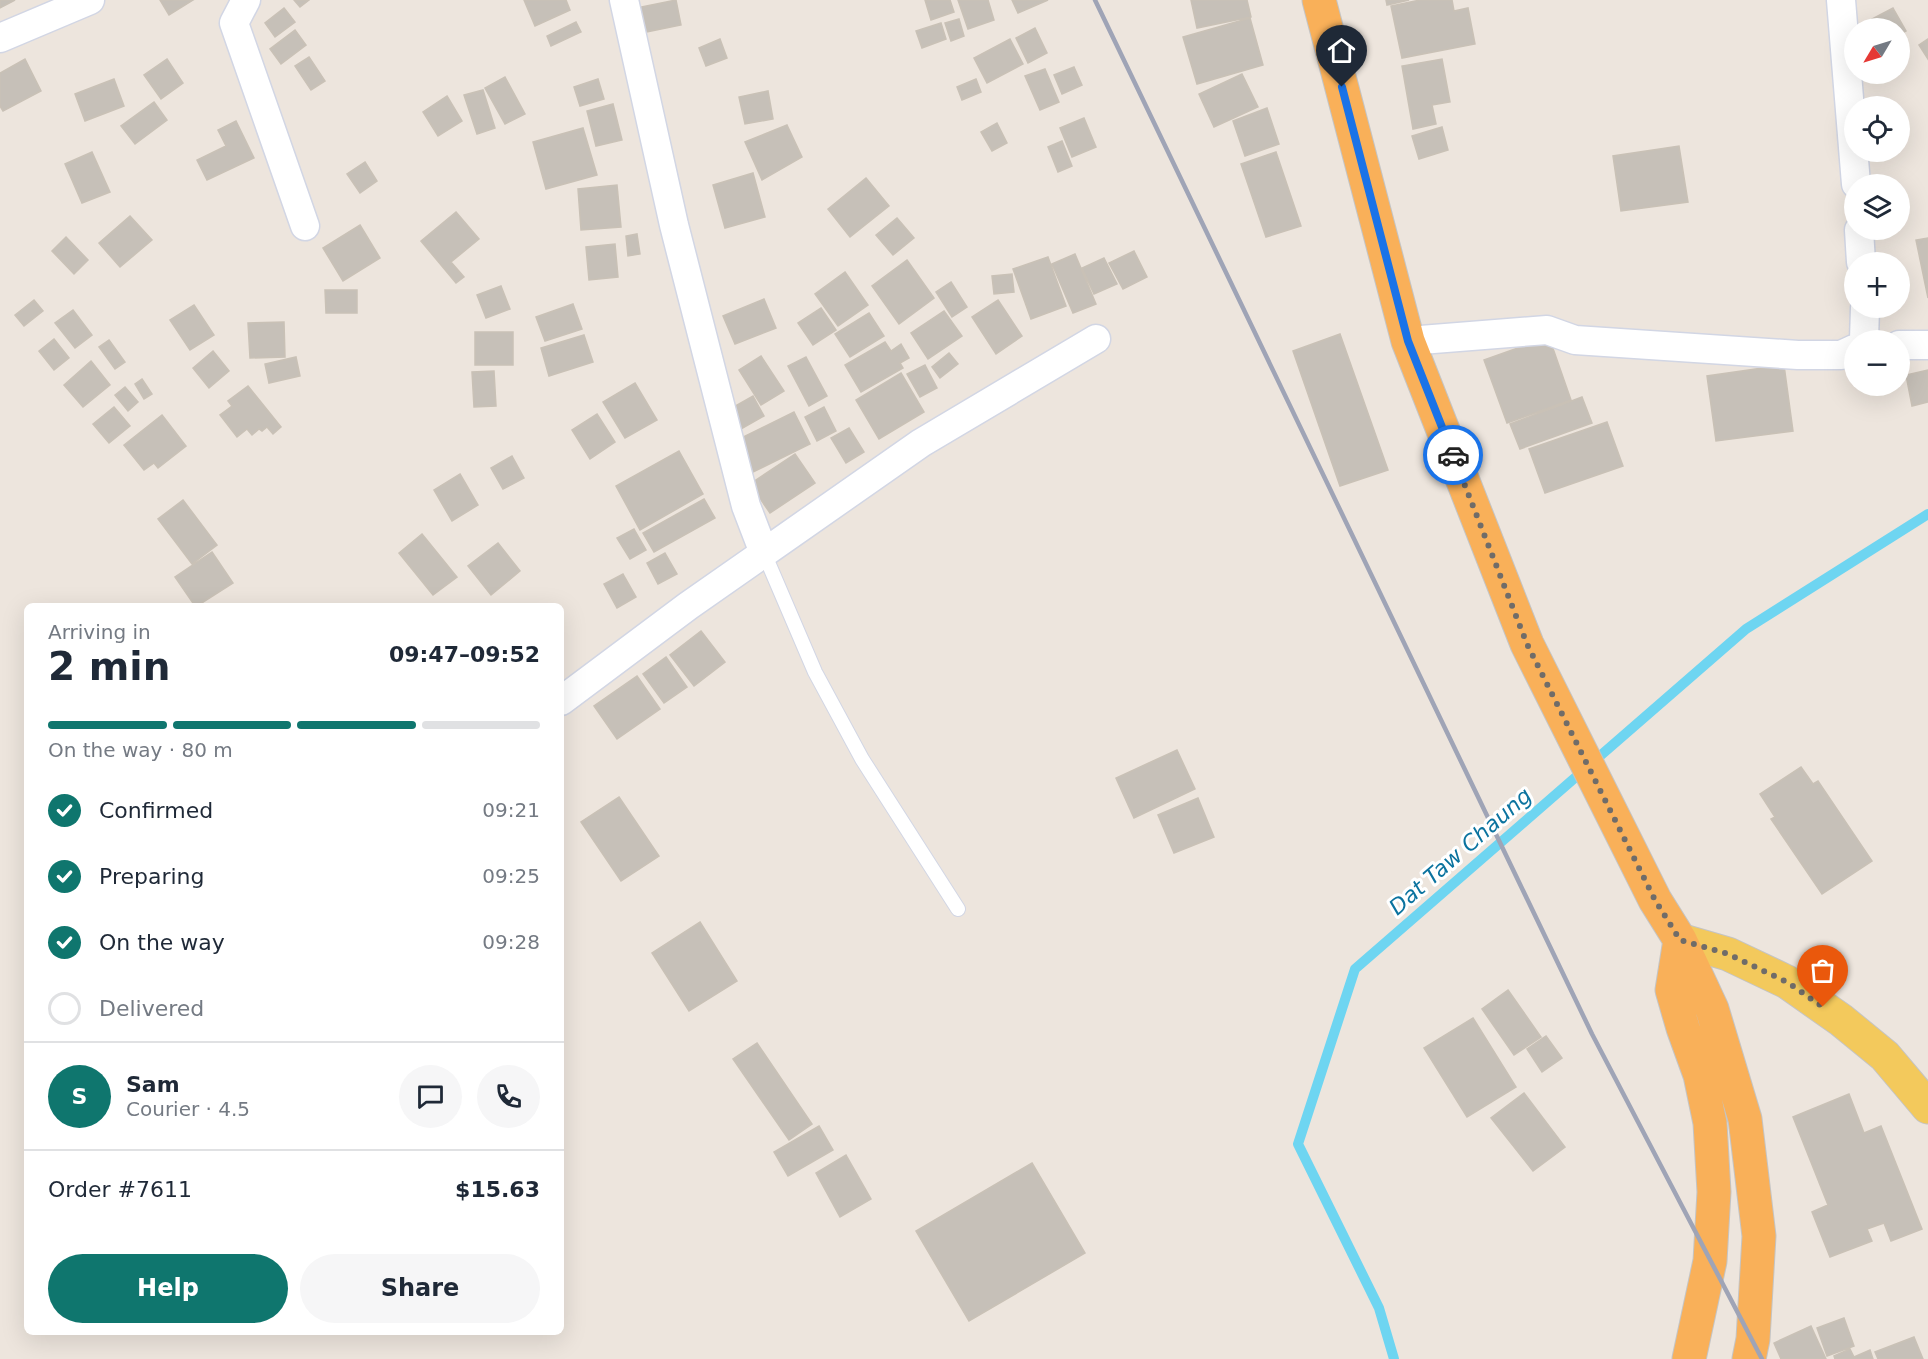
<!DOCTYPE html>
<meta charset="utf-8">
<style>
:root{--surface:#fff;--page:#f6f6f7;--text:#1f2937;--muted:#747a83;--line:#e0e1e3;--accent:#0f766e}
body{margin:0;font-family:"DejaVu Sans",sans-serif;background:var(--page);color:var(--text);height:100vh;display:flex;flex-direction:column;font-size:22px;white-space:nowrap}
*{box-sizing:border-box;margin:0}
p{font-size:20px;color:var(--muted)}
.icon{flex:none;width:33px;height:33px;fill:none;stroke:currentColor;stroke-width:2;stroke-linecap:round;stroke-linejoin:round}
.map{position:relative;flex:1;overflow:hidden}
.side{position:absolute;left:24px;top:603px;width:540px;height:732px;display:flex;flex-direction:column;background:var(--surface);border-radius:9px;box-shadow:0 6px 24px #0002}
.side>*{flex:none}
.needle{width:39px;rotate:232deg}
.controls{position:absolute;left:1844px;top:18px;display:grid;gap:12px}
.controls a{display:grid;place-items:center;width:66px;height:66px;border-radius:50%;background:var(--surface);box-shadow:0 6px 24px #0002;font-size:30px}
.pin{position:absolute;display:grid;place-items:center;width:51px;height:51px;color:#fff;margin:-62px -26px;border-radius:50% 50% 50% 0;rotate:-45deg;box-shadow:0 0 6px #0007}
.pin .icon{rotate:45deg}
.courier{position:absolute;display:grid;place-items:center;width:60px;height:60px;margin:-30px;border:4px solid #1a73e8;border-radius:50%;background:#fff;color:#222;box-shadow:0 2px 8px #0007}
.headline em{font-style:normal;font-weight:700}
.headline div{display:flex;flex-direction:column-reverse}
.headline{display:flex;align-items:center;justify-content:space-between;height:102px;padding:0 24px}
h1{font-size:39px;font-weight:700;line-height:45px}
.bar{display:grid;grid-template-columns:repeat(4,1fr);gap:9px 6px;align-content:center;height:72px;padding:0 24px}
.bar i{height:8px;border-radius:4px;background:var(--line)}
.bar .current{background:var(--accent)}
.bar p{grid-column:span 4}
.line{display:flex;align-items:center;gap:15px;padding:0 24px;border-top:2px solid var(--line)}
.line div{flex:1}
.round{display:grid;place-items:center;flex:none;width:63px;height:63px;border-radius:32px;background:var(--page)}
ol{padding:0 24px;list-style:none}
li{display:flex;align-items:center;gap:18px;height:66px}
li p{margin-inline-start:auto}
li .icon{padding:6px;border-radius:50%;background:var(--accent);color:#fff;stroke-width:4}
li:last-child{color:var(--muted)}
li i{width:33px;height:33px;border:3px solid var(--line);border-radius:50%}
.primary-button{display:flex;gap:12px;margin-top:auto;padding:12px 24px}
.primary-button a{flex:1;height:69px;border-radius:36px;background:var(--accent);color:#fff;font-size:24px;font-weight:700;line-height:69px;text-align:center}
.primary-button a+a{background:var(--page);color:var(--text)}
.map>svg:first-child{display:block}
</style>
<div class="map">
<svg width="1928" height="1359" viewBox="0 0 1928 1359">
<rect width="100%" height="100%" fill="#ede5dd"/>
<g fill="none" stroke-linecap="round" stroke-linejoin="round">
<path stroke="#6ed5f1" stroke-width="10" d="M1394,1359L1379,1308L1298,1144L1355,969L1746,629L1928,514"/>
</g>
<path fill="#c6c0b8" stroke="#c9c1b6" stroke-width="1.5" d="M0,0H15L0,8Z
M160,0H193L169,15Z
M294,0H309L300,7Z
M524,0H566L570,10L535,26Z
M676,0L681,25L646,32L641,7Z
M925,0H950L954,12L931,20Z
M958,0H988L994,20L968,29Z
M1012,0H1048L1018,13Z
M1191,0H1247L1251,17L1197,28Z
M1386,0H1409L1387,5Z
M1420,0H1452L1454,11L1468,8L1475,44L1402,58L1391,6Z
M284,8L295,22L275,37L265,23Z
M1893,8L1906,31L1899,35V28H1874L1870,20Z
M1250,18L1263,65L1197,84L1183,37Z
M959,19L964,36L951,41L945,23Z
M576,22L581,32L551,46L547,36Z
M941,23L946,39L922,48L916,31Z
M1035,28L1047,53L1028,63L1016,38Z
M295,30L306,45L281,64L270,49Z
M720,39L727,58L706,66L699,48Z
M1010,39L1023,64L987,83L974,58Z
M1928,39V59L1919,45Z
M309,57L325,81L311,90L295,66Z
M25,59L41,91L3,111L0,106V73Z
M167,59L183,83L161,99L144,75Z
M1442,59L1450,102L1432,105L1436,124L1413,129L1402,66Z
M1074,67L1082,85L1062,94L1054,75Z
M1045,69L1059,102L1040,110L1025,76Z
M1242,74L1258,107L1214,127L1199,94Z
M505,77L525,114L505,124L485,88Z
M114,79L124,106L85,121L75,94Z
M598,79L604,99L580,106L574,87Z
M976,79L981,92L962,100L957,87Z
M483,90L495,128L477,134L464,95Z
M768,91L773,119L745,124L739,97Z
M447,96L462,121L438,136L423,112Z
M154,102L167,120L135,144L121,126Z
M613,104L622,140L596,146L587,111Z
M1267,108L1279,144L1245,156L1233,121Z
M1084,118L1096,147L1072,157L1060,128Z
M236,121L254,158L207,180L197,160L226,146L218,130Z
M997,123L1007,143L992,151L981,132Z
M787,125L802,157L762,180L745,142Z
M1442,127L1448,150L1419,159L1412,136Z
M583,128L597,175L546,189L533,142Z
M1062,141L1072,166L1058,172L1048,147Z
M1679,146L1688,202L1621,211L1613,156Z
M92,152L110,192L82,203L65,164Z
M1276,152L1301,226L1266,237L1241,164Z
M365,162L377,181L360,193L347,174Z
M753,173L765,217L725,228L713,185Z
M866,178L889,206L850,237L828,209Z
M617,185L621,227L581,230L578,189Z
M456,212L479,239L451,262L464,277L456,283L421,241Z
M130,216L152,240L120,267L99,243Z
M897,218L914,238L893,255L876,235Z
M360,225L380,258L343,281L323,248Z
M637,234L640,254L628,256L626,236Z
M66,237L88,260L74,274L52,251Z
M1928,238V298L1916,240Z
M615,244L618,277L589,280L586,247Z
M1134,251L1147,277L1123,289L1109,263Z
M1075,254L1096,304L1073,313L1052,264Z
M1048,257L1066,306L1031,319L1013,269Z
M1104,258L1117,284L1094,294L1082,268Z
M907,260L934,298L899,324L872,286Z
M845,272L868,305L838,326L815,294Z
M1012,274L1014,292L994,294L992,276Z
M951,282L967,307L952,317L936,292Z
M501,286L510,309L486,318L477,295Z
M325,290H357V313H326Z
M764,299L776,328L735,344L723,316Z
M34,300L43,311L24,326L15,315Z
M998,300L1022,336L996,354L972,317Z
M573,304L582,329L545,341L536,317Z
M194,305L214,335L190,350L170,320Z
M821,308L836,330L813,345L798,323Z
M73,310L92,335L75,348L55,323Z
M944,311L962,336L928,359L911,333Z
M869,313L884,336L850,357L835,334Z
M284,322L285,357L250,358L248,323Z
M475,332H513V365H475Z
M1340,334L1388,470L1340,486L1293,351Z
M584,335L593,362L549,376L541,348Z
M1549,337L1571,400L1507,423L1484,360Z
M54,339L69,358L54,370L39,351Z
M109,340L125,362L115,369L99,347Z
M885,342L891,351L901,344L909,358L900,363L903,368L861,392L845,365Z
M213,351L229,371L209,388L193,368Z
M949,353L958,364L940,378L932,367Z
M761,356L784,391L761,405L739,370Z
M296,357L300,376L269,383L265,364Z
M806,357L827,396L809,406L788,366Z
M91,361L110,385L83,407L64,385Z
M925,365L937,388L920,397L907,374Z
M1784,365L1793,431L1716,441L1707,376Z
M1928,370V402L1912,406L1906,375Z
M494,371L496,406L474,407L472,372Z
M901,373L924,412L879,439L856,400Z
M142,379L152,394L144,399L135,384Z
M635,383L657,420L625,438L603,402Z
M248,386L281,427L273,434L267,427L262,431L259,429L252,435L247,429L237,437L220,415L232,406L228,401Z
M125,387L138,402L128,411L115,395Z
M753,396L764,416L741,429L730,409Z
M1582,397L1592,423L1520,449L1510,424Z
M114,407L130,426L109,443L93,424Z
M824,407L836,431L817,441L805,417Z
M794,412L810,444L751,473L735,441Z
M597,414L615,442L590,459L572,430Z
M162,415L186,446L158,468L154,463L144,470L124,445Z
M1607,422L1623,466L1545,493L1529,449Z
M849,428L864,452L846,463L831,438Z
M679,451L703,494L640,530L616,486Z
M795,454L815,483L770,513L750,484Z
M512,456L524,478L503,489L491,468Z
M460,474L478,505L452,521L434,490Z
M704,499L715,518L654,552L643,533Z
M183,500L217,545L192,564L158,519Z
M634,529L646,550L630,559L617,538Z
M422,534L457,577L433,595L399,553Z
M498,543L520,571L491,595L468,566Z
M212,552L233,583L197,606H195L175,577Z
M665,553L677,574L658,584L647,563Z
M623,574L636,597L617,608L604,584Z
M701,631L725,662L694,686L670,655Z
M666,657L687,687L664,703L643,674Z
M637,676L660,709L617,739L594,706Z
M1177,750L1195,789L1134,818L1116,778Z
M1801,767L1813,784L1818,781L1872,861L1822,894L1771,819L1775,817L1760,794Z
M619,797L659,856L621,881L581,822Z
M1198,798L1214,837L1174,853L1158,815Z
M700,922L737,981L689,1011L652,953Z
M1508,990L1541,1037L1514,1055L1482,1009Z
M1473,1018L1516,1087L1467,1117L1424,1048Z
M1546,1036L1562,1058L1542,1072L1527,1049Z
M757,1043L812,1124L789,1140L733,1059Z
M1524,1093L1565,1147L1533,1171L1491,1118Z
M1849,1094L1864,1133L1881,1126L1922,1229L1891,1241L1884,1223L1867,1229L1872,1241L1830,1257L1812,1212L1828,1205L1793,1117Z
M819,1126L833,1150L788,1176L774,1152Z
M846,1155L871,1199L840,1217L816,1173Z
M1032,1163L1085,1253L969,1321L916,1231Z
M1844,1318L1854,1346L1827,1356L1817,1328Z
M1811,1326L1826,1359H1781L1774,1343Z
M1914,1337L1923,1359H1878L1875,1352Z
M1850,1349L1854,1357L1870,1350L1873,1359H1835L1834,1356Z"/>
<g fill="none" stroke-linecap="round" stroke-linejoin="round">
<defs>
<path id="service" d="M764,553L815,672L862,759L958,909"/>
<path id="minor" d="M246,0L234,23L305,226
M624,0L674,225L746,506L764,553
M1841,0L1856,184
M0,38L90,0
M1859,230L1861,262
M1864,340L1865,308
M1408,341L1547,330L1575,340L1798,355H1841L1854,349
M1899,345H1928
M561,701L688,606L921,443L1096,339"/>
<path id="primary" d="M1680,940L1728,954L1787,982L1841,1020L1885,1056L1928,1107"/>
<path id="trunk" d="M1319,0L1408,341L1527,644L1655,900L1680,940L1712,1009L1745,1119L1759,1236L1753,1339L1749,1359
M1680,940L1672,990L1683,1028L1700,1075L1710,1123L1714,1192L1710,1261L1689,1359"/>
</defs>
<use href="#service" stroke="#d2d6e4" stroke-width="16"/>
<use href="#minor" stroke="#d2d6e4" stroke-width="31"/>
<use href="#primary" stroke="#c4c4c4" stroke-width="35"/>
<use href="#trunk" stroke="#c4c4c4" stroke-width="35"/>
<use href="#service" stroke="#fff" stroke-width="14"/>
<use href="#minor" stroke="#fff" stroke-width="28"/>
<use href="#primary" stroke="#f3c95c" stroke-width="33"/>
<use href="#trunk" stroke="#f9b059" stroke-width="33"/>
<path stroke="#9fa4b6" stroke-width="4.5" d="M1095,0L1592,1034L1762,1359"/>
</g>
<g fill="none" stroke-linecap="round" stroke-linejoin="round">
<path stroke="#6f6c69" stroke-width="6" stroke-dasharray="0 10.8" d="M1453,455L1527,644L1655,900L1680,940L1728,954L1787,982L1823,1007"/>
<path stroke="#1a73e8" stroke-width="8" d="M1342,87L1408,341L1453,455"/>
</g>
<g text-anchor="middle" stroke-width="6" stroke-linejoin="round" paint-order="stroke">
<g font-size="22" font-style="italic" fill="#0b739f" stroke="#fff">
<text transform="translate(1460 851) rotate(-41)" y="8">Dat Taw Chaung</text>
</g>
</g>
</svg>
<div class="controls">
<a><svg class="needle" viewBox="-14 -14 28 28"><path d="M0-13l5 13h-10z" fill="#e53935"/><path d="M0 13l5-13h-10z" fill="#747a83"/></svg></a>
<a><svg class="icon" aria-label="locate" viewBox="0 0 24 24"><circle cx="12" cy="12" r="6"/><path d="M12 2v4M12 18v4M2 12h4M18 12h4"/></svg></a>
<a><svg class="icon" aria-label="layers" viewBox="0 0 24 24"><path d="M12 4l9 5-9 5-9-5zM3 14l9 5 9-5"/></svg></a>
<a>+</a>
<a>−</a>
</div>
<div class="pin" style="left:1823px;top:1007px;background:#ea580c"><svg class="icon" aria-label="bag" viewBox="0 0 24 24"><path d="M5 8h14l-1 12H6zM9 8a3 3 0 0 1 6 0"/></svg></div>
<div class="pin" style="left:1342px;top:87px;background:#1f2937"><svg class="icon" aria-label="home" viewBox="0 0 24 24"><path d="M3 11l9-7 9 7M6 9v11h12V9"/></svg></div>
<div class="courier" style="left:1453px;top:455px"><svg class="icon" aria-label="car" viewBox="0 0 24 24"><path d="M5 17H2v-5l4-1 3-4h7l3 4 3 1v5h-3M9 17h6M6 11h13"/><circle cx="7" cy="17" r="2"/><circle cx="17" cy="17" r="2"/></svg></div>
<section class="side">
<div class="headline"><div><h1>2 min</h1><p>Arriving in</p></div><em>09:47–09:52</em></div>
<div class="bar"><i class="current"></i><i class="current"></i><i class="current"></i><i></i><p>On the way · 80 m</p></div>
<ol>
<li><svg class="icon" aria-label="check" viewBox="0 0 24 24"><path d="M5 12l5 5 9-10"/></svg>Confirmed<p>09:21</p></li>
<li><svg class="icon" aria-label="check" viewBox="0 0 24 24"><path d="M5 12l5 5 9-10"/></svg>Preparing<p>09:25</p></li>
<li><svg class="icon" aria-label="check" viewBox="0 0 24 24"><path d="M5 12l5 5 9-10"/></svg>On the way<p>09:28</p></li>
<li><i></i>Delivered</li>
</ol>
<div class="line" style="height:108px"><b class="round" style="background:var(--accent);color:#fff">S</b><div><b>Sam</b><p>Courier · 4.5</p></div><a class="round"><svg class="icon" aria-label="chat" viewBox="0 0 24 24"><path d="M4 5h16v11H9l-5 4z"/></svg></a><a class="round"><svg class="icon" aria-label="phone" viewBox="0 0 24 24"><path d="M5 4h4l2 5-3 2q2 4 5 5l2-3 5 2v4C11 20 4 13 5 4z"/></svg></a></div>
<div class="line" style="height:78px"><div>Order #7611</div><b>$15.63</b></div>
<div class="primary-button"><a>Help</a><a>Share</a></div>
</section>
</div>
